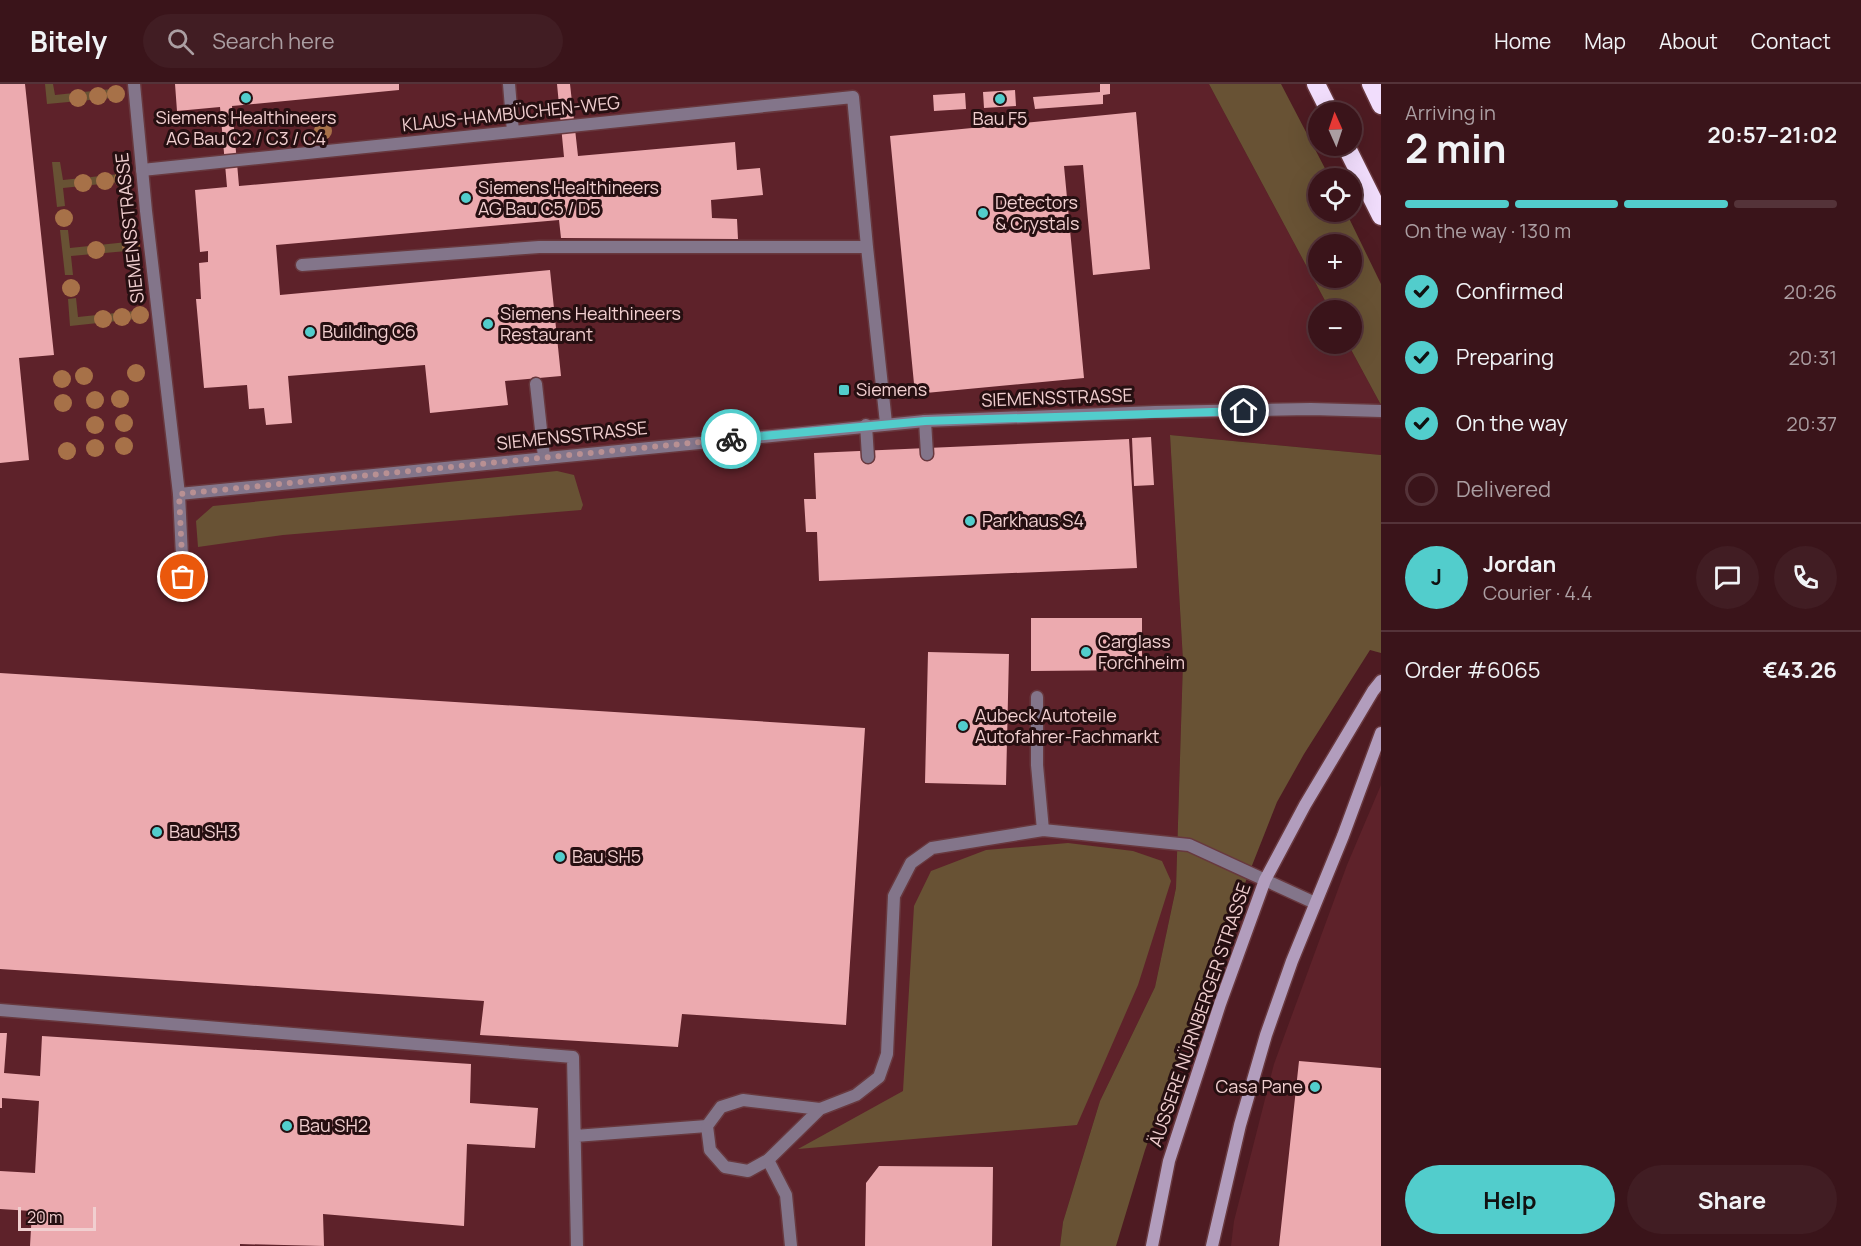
<!DOCTYPE html>
<meta charset="utf-8">
<style>
:root{--surface:#3a141a;--page:#411d23;--text:#f1f3f6;--muted:#ab9ea2;--line:#543339;--accent:#52cdcc}
body{margin:0;font-family:Manrope,sans-serif;background:var(--page);color:var(--text);height:100vh;display:flex;flex-direction:column;font-size:22px;white-space:nowrap}
*{box-sizing:border-box;margin:0}
p{font-size:20px;color:var(--muted)}
.icon{flex:none;width:33px;height:33px;fill:none;stroke:currentColor;stroke-width:2;stroke-linecap:round;stroke-linejoin:round}
.map{position:relative;flex:1;overflow:hidden}
.side{display:flex;flex-direction:column;background:var(--surface);width:480px}
.side>*{flex:none}
.needle{width:39px;rotate:357deg}
.controls{position:absolute;left:1308px;top:18px;display:grid;gap:12px}
.controls a{display:grid;place-items:center;width:54px;height:54px;border-radius:50%;background:var(--surface);box-shadow:0 6px 24px #0002,0 0 0 2px var(--line);font-size:30px}
.scale{position:absolute;left:18px;bottom:15px;width:78px;box-sizing:border-box;padding-left:6px;border:3px solid #f1cfd0;border-top:0;font-size:16px;line-height:21px;white-space:nowrap;color:#f1cfd0;-webkit-text-stroke:4px #260f11;paint-order:stroke}
.pin{position:absolute;display:grid;place-items:center;width:51px;height:51px;color:#fff;margin:-26px;border:3px solid #fff;border-radius:50%;box-shadow:0 2px 6px #0007}
.courier{position:absolute;display:grid;place-items:center;width:60px;height:60px;margin:-30px;border:4px solid #52cdcc;border-radius:50%;background:#fff;color:#222;box-shadow:0 2px 8px #0007}
.head em{font-style:normal;font-weight:700}
.head div{display:flex;flex-direction:column-reverse}
.head{display:flex;align-items:center;justify-content:space-between;height:102px;padding:0 24px}
h1{font-size:39px;font-weight:700;line-height:45px}
.bar{display:grid;grid-template-columns:repeat(4,1fr);gap:9px 6px;align-content:center;height:72px;padding:0 24px}
.bar i{height:8px;border-radius:4px;background:var(--line)}
.bar .selected{background:var(--accent)}
.bar p{grid-column:span 4}
.line{display:flex;align-items:center;gap:15px;padding:0 24px;border-top:2px solid var(--line)}
.line div{flex:1}
.round{display:grid;place-items:center;flex:none;width:63px;height:63px;border-radius:32px;background:var(--page)}
ol{padding:0 24px;list-style:none}
li{display:flex;align-items:center;gap:18px;height:66px}
li p{margin-inline-start:auto}
li .icon{padding:6px;border-radius:50%;background:var(--accent);color:#111;stroke-width:4}
li:last-child{color:var(--muted)}
li i{width:33px;height:33px;border:3px solid var(--line);border-radius:50%}
.cta{display:flex;gap:12px;margin-top:auto;padding:12px 24px}
.cta a{flex:1;height:69px;border-radius:36px;background:var(--accent);color:#111;font-size:24px;font-weight:700;line-height:69px;text-align:center}
.cta a+a{background:var(--page);color:var(--text)}
header{display:flex;align-items:center;gap:36px;box-sizing:border-box;height:84px;padding:0 30px;background:var(--surface);border-bottom:2px solid var(--line)}
header strong{font-size:28px}
nav{display:flex;gap:33px;margin-inline-start:auto;font-size:21px}
.search{width:420px;height:54px;background:var(--page);display:flex;align-items:center;gap:15px;box-sizing:border-box;padding:0 21px;border-radius:33px;color:var(--muted);font-size:22px}
main{display:flex;flex:1;min-height:0}
.map>svg:first-child{display:block}
</style>
<header>
<strong>Bitely</strong>
<div class="search"><svg class="icon" aria-label="search" viewBox="0 0 24 24"><circle cx="10" cy="10" r="6"/><path d="M15 15l6 6"/></svg>Search here</div>
<nav><a>Home</a><a>Map</a><a>About</a><a>Contact</a></nav>
</header>
<main>
<div class="map">
<svg width="1381" height="1162" viewBox="0 0 1381 1162">
<rect width="100%" height="100%" fill="#4e1b22"/>
<path fill="#5e222a" d="M0,0H1209L1330,226H1318V260H1348L1381,321V371L1170,351L1183,577L1176,804L1155,903L1100,1017L1063,1138L1060,1162H0Z
M1381,701V1162H1231L1234,1137L1274,980L1347,781Z"/>
<path fill="#685234" fill-rule="evenodd" d="M45,0H53L55,11L121,4L122,13L47,20Z
M1209,0H1281L1330,94H1318V128H1346L1381,200V321L1348,260H1352V226H1330ZM1318,160H1352V194H1318Z
M52,78H60L63,96L129,89L130,97L63,104L65,122L57,123Z
M60,146H68L70,164L137,157L138,166L71,172L73,191H65Z
M76,214L78,233L144,226L145,234L70,242L68,215Z
M1170,351L1381,371V569L1370,566L1304,670L1277,718L1227,845L1145,1066L1116,1162H1060L1063,1138L1100,1017L1155,903L1176,804L1183,577Z
M557,387L574,391L583,421L581,426L283,451L198,463L196,437L213,422Z
M1068,759L1133,767L1162,777L1171,797L1138,901L1077,1041L798,1065L903,1007L914,822L931,787L986,766Z"/>
<path fill="#ecaaaf" d="M0,0H25L54,271L19,274L29,376L0,379Z
M175,0H399V6L232,22L239,102L564,73L557,0H570L578,72L735,58L737,86L760,84L763,111L711,116L712,134L737,135L738,155L561,154L559,136L276,161L280,211L550,186L561,292L505,297L508,321L430,329L425,281L288,292L292,339L266,341L264,324L249,325L247,301L204,304L196,215H201L199,179L208,178V167L200,168L195,106L227,103L220,23L177,27Z
M1100,0H1110V10L1103,11V20L1035,25L1033,13L1100,8Z
M1015,6L1016,22L984,24L983,8Z
M965,9L966,25L934,27L933,11Z
M1136,28L1150,185L1093,191L1083,81L1064,82L1084,294L915,310L890,52Z
M1151,353L1154,401L1134,402L1132,354Z
M1129,355L1137,484L819,497L817,448H806L804,415H816L814,369Z
M1031,534H1142V586L1031,587Z
M928,568L1009,570L1006,701L925,699Z
M0,589L865,644L846,941L682,930L678,963L480,951L484,917L0,885Z
M0,949H7L4,989L40,992L42,952L471,980L470,1019L538,1024L535,1064L467,1060L464,1142L323,1130L324,1162L240,1160V1162H30L32,1127L0,1125V1087L35,1089L39,1017L2,1014V1024H0Z
M1299,977L1381,984V1162H1279Z
M879,1082L993,1083L992,1162H865L866,1099Z"/>
<g fill="none" stroke-linecap="round" stroke-linejoin="round">
<defs>
<path id="lane" d="M509,0L513,48
M142,86L853,13L867,163L886,339
M302,181L539,163H867
M536,300L544,373
M925,337L927,370
M866,341L868,373
M179,410L183,493
M1037,613V681L1043,746
M0,926L573,973L577,1162
M575,1052L707,1042
M768,1076L786,1111L791,1162"/>
<path id="street" d="M134,0L146,127L179,410L925,337L1155,328L1311,325L1381,327
M743,1016L820,1025L768,1076L748,1087L725,1083L710,1066L707,1042L721,1023Z
M820,1025L856,1011L879,993L887,970L894,812L911,779L932,764L1043,746L1189,761L1315,819"/>
<path id="secondary" d="M1152,1162L1169,1077L1220,920L1265,796L1305,721L1373,607L1381,597
M1212,1162L1240,1041L1266,951L1292,877L1343,752L1381,649"/>
<path id="highway" d="M1316,0L1330,28
M1371,0L1381,21
M1346,62L1381,132"/>
</defs>
<use href="#lane" stroke="#68383e" stroke-width="15"/>
<use href="#street" stroke="#68383e" stroke-width="15"/>
<use href="#secondary" stroke="#68383e" stroke-width="15"/>
<use href="#highway" stroke="#68383e" stroke-width="21"/>
<use href="#lane" stroke="#83758a" stroke-width="12"/>
<use href="#street" stroke="#83758a" stroke-width="12"/>
<use href="#secondary" stroke="#b29dbd" stroke-width="12"/>
<use href="#highway" stroke="#f1ddfc" stroke-width="18"/>
</g>
<g fill="#a77148">
<circle cx="116" cy="10" r="9"/>
<circle cx="98" cy="12" r="9"/>
<circle cx="78" cy="14" r="9"/>
<circle cx="323" cy="47" r="9"/>
<circle cx="123" cy="95" r="9"/>
<circle cx="105" cy="97" r="9"/>
<circle cx="83" cy="99" r="9"/>
<circle cx="64" cy="134" r="9"/>
<circle cx="131" cy="162" r="9"/>
<circle cx="96" cy="166" r="9"/>
<circle cx="71" cy="204" r="9"/>
<circle cx="140" cy="231" r="9"/>
<circle cx="122" cy="233" r="9"/>
<circle cx="103" cy="235" r="9"/>
<circle cx="136" cy="289" r="9"/>
<circle cx="84" cy="292" r="9"/>
<circle cx="62" cy="295" r="9"/>
<circle cx="120" cy="315" r="9"/>
<circle cx="95" cy="316" r="9"/>
<circle cx="63" cy="319" r="9"/>
<circle cx="124" cy="339" r="9"/>
<circle cx="95" cy="341" r="9"/>
<circle cx="124" cy="362" r="9"/>
<circle cx="95" cy="364" r="9"/>
<circle cx="67" cy="367" r="9"/>
</g>
<g fill="none" stroke-linecap="round" stroke-linejoin="round">
<path stroke="#b89093" stroke-width="6" stroke-dasharray="0 10.8" d="M183,493L179,410L731,355"/>
<path stroke="#52cdcc" stroke-width="8" d="M731,355L925,337L1244,327"/>
</g>
<g fill="#52cdcc" stroke="#260f11" stroke-width="2">
<circle cx="246" cy="14" r="6"/>
<circle cx="1000" cy="15" r="6"/>
<circle cx="466" cy="114" r="6"/>
<circle cx="983" cy="129" r="6"/>
<circle cx="488" cy="240" r="6"/>
<circle cx="310" cy="248" r="6"/>
<rect x="838" y="300" width="12" height="12" rx="3"/>
<circle cx="970" cy="437" r="6"/>
<circle cx="1086" cy="568" r="6"/>
<circle cx="963" cy="642" r="6"/>
<circle cx="157" cy="748" r="6"/>
<circle cx="560" cy="773" r="6"/>
<circle cx="1315" cy="1003" r="6"/>
<circle cx="287" cy="1042" r="6"/>
</g>
<g text-anchor="middle" stroke-width="6" stroke-linejoin="round" paint-order="stroke">
<g font-size="18" fill="#f1cfd0" stroke="#260f11">
<text transform="translate(511 30) rotate(-6)" y="6">KLAUS-HAMBÜCHEN-WEG</text>
<text transform="translate(130 144) rotate(-96)" y="6">SIEMENSSTRASSE</text>
<text transform="translate(1057 314) rotate(-2)" y="6">SIEMENSSTRASSE</text>
<text transform="translate(572 352) rotate(-6)" y="6">SIEMENSSTRASSE</text>
<text transform="translate(1200 931) rotate(-71)" y="6">ÄUSSERE NÜRNBERGER STRASSE</text>
</g>
<g font-size="18" fill="#f1cfd0" stroke="#260f11" text-anchor="start">
<text x="246" y="40" text-anchor="middle">Siemens Healthineers<tspan x="246" dy="21">AG Bau C2 / C3 / C4</tspan></text>
<text x="1000" y="41" text-anchor="middle">Bau F5</text>
<text x="478" y="110">Siemens Healthineers<tspan x="478" dy="21">AG Bau C5 / D5</tspan></text>
<text x="995" y="125">Detectors<tspan x="995" dy="21">&amp; Crystals</tspan></text>
<text x="500" y="236">Siemens Healthineers<tspan x="500" dy="21">Restaurant</tspan></text>
<text x="322" y="254">Building C6</text>
<text x="856" y="312">Siemens</text>
<text x="982" y="443">Parkhaus S4</text>
<text x="1098" y="564">Carglass<tspan x="1098" dy="21">Forchheim</tspan></text>
<text x="975" y="638">Aubeck Autoteile<tspan x="975" dy="21">Autofahrer-Fachmarkt</tspan></text>
<text x="169" y="754">Bau SH3</text>
<text x="572" y="779">Bau SH5</text>
<text x="1303" y="1009" text-anchor="end">Casa Pane</text>
<text x="299" y="1048">Bau SH2</text>
</g>
</g>
</svg>
<div class="controls">
<a><svg class="needle" viewBox="-14 -14 28 28"><path d="M0-13l5 13h-10z" fill="#e53935"/><path d="M0 13l5-13h-10z" fill="#ab9ea2"/></svg></a>
<a><svg class="icon" aria-label="locate" viewBox="0 0 24 24"><circle cx="12" cy="12" r="6"/><path d="M12 2v4M12 18v4M2 12h4M18 12h4"/></svg></a>
<a>+</a>
<a>−</a>
</div>
<div class="scale">20 m</div>
<div class="pin" style="left:183px;top:493px;background:#ea580c"><svg class="icon" aria-label="bag" viewBox="0 0 24 24"><path d="M5 8h14l-1 12H6zM9 8a3 3 0 0 1 6 0"/></svg></div>
<div class="pin" style="left:1244px;top:327px;background:#1f2937"><svg class="icon" aria-label="home" viewBox="0 0 24 24"><path d="M3 11l9-7 9 7M6 9v11h12V9"/></svg></div>
<div class="courier" style="left:731px;top:355px"><svg class="icon" aria-label="bike" viewBox="0 0 24 24"><circle cx="6" cy="16" r="4"/><circle cx="18" cy="16" r="4"/><path d="M6 16l4-8h5l3 8M10 8l3 8H6M13 5h3"/></svg></div>
</div>
<section class="side">
<div class="head"><div><h1>2 min</h1><p>Arriving in</p></div><em>20:57–21:02</em></div>
<div class="bar"><i class="selected"></i><i class="selected"></i><i class="selected"></i><i></i><p>On the way · 130 m</p></div>
<ol>
<li><svg class="icon" aria-label="check" viewBox="0 0 24 24"><path d="M5 12l5 5 9-10"/></svg>Confirmed<p>20:26</p></li>
<li><svg class="icon" aria-label="check" viewBox="0 0 24 24"><path d="M5 12l5 5 9-10"/></svg>Preparing<p>20:31</p></li>
<li><svg class="icon" aria-label="check" viewBox="0 0 24 24"><path d="M5 12l5 5 9-10"/></svg>On the way<p>20:37</p></li>
<li><i></i>Delivered</li>
</ol>
<div class="line" style="height:108px"><b class="round" style="background:var(--accent);color:#111">J</b><div><b>Jordan</b><p>Courier · 4.4</p></div><a class="round"><svg class="icon" aria-label="chat" viewBox="0 0 24 24"><path d="M4 5h16v11H9l-5 4z"/></svg></a><a class="round"><svg class="icon" aria-label="phone" viewBox="0 0 24 24"><path d="M5 4h4l2 5-3 2q2 4 5 5l2-3 5 2v4C11 20 4 13 5 4z"/></svg></a></div>
<div class="line" style="height:78px"><div>Order #6065</div><b>€43.26</b></div>
<div class="cta"><a>Help</a><a>Share</a></div>
</section>
</main>
